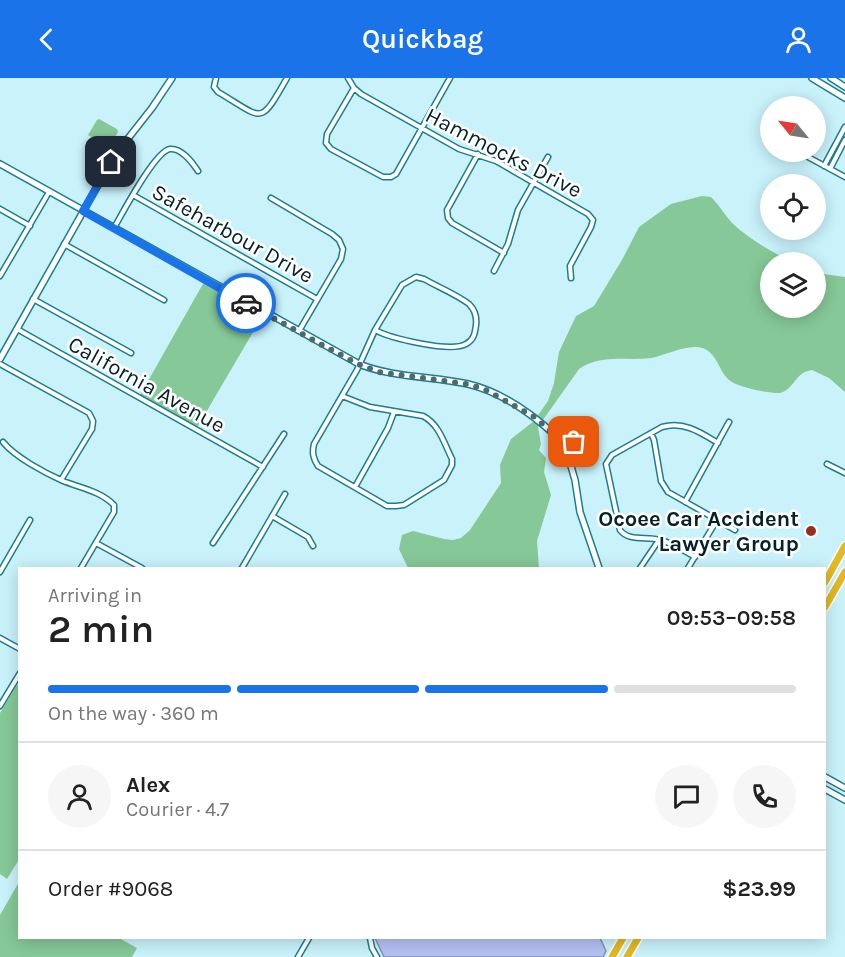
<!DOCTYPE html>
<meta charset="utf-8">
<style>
:root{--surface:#fff;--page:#f6f6f6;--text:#222;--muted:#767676;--line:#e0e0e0;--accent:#1a73e8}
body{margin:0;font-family:Karla,sans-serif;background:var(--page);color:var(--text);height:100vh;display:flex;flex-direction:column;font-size:22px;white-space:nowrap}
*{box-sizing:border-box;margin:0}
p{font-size:20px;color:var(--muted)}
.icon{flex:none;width:33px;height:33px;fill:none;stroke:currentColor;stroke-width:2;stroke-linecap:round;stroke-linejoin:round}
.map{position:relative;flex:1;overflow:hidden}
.drawer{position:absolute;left:18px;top:489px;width:808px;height:372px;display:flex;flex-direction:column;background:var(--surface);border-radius:0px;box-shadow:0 3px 15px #0003}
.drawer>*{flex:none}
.needle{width:39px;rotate:300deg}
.tools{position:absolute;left:760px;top:18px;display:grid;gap:12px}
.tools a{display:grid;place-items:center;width:66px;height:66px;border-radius:50%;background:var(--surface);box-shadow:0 3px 15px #0003;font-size:30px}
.pin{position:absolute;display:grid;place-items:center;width:51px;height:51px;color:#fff;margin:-26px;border-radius:12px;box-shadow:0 3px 9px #0006}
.courier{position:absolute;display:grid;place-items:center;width:60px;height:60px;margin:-30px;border:4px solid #1a73e8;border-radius:50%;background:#fff;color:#222;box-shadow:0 2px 8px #0007}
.head em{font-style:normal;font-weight:600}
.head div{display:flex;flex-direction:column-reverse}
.head{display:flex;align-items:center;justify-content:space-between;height:102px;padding:0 30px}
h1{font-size:39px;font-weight:600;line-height:45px}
.bar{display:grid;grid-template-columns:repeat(4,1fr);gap:9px 6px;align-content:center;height:72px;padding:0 30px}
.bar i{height:8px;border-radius:4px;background:var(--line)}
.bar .current{background:var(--accent)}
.bar p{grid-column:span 4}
.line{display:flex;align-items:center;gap:15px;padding:0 30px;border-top:2px solid var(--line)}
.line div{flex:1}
.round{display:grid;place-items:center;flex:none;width:63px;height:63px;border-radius:32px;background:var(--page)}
header{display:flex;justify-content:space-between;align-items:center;height:78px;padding:0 30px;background:var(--accent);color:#fff;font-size:27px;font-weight:600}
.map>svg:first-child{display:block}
</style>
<header><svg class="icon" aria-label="back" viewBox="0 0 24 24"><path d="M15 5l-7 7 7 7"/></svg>Quickbag<svg class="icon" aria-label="person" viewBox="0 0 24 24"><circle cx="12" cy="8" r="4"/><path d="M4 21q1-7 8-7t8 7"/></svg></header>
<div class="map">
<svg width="845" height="879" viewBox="0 0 845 879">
<rect width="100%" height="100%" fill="#c9f2fb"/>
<path fill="#86c897" d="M99,41L117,51L118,54L109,69H107L88,57L97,42Z
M702,118L711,119C719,127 725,137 732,145C749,161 772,174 792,184H771V230H816V195L845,199V314L829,300L812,292C809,293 806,293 803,295C795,300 790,314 779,315C767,315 734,309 727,300C719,291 716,276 705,271C690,264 667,277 651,280C627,283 601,276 579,291L538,349L541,366L539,372L546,380L544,394L551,417L537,463L539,490H408L399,471L402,457L413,453L444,461L453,462L461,460L470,452L501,405L500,387L511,361L534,343L548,323L554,305L559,274L576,238L594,228L622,182L639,149L671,126Z
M204,204L263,237L198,348L195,350L139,319Z
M17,607L20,608V780L7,801L0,796V635Z
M19,804L20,860H119L137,870L132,879H0V837Z"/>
<path fill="#b4c2f3" stroke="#8092b6" stroke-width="1.5" d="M375,860H600L606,873L603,879H384Z"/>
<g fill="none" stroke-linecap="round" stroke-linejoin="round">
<defs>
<path id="street" d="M216,0L214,9L218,14C264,41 259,49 287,0
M348,0L354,10L361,16L459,71L496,83L588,136L593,142L591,149L570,188L571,200
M354,10L327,56L326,65L331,71L383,99H391L396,96L450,0
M802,74L808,79L845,99
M478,76L447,132L448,140L452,145L504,175
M824,88L845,49
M830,91L845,62
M133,117L317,221
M271,120L332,156L339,162L343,171L341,181L299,253
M0,131L30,148
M114,150C122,136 155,73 170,71C182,70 192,84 198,93
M64,166L164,222
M494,193L508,166L518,132L548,79
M0,198L49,114
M33,221L131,275
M17,251L263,389
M0,286L89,335L93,343L92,351L61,402
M342,318L370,329L423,338C439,346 444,365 452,381V387L444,402L404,427L396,428H387L318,388C313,380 312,375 314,366L357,292L375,252L402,207L416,199L424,201C438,209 456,216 469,226C475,232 477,239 476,247C475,255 474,262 466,266C450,275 390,260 375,252
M651,355L654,362L661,403L668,414L735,452
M3,364C15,379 45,395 63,403C81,410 100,413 114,427V434L81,490
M827,386L845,395
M355,409L388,350L394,334
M685,424L729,344
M272,438L308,459L313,468
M96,465L142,490
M213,465L284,356
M695,479C684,473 673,465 660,462C647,458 629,464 620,452L606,386L612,377L662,349C684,343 700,354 718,365
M242,490L285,416
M640,490L659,462
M688,490L717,442
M0,494L30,442
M0,560L20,571
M0,628L20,595
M370,860L372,870L377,879
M298,879L309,860"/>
<path id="secondary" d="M812,0L845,20
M831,0L845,9
M0,86L359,286C394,300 432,298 468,306C502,314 531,335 556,358
M0,281L115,77L152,30L172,0
M552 367a11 11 0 1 1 22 0a11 11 0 1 1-22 0Z
M568,378L575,402L580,434L599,490
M825,699L845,710
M825,711L845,722"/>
<path id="highway" d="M825,504L845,468
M825,529L845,494
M612,879L623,860
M627,879L638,860"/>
</defs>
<use href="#street" stroke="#1c7e8e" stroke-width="7"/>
<use href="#secondary" stroke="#1c7e8e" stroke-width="8"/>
<use href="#highway" stroke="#fff" stroke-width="10"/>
<use href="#street" stroke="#fff" stroke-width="4"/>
<use href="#secondary" stroke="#fff" stroke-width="5"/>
<use href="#highway" stroke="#e1b927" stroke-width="7"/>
</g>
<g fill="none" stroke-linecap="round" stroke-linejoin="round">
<path stroke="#4b6a71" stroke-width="6" stroke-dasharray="0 10.8" d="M246,225L324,268L358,286L379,294L466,306L484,311L533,338L556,358L560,356H568L574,364"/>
<path stroke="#1a73e8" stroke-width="8" d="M111,84L83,133L246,225"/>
</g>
<circle fill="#982f1d" stroke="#fff" stroke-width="2" cx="811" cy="453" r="6"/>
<g text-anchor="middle" stroke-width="5" stroke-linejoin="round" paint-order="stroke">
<g font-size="22" fill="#072126" stroke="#fff">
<text transform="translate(504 74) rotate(27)" y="8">Hammocks Drive</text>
<text transform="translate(233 155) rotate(29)" y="8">Safeharbour Drive</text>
<text transform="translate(147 306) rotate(29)" y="8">California Avenue</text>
</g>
<g font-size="22" font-weight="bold" fill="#072126" stroke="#fff" text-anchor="end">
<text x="799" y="448">Ocoee Car Accident<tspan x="799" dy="25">Lawyer Group</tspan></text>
</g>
</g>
</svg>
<div class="tools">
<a><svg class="needle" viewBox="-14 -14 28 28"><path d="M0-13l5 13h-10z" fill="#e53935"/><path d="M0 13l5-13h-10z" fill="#767676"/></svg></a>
<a><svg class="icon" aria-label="locate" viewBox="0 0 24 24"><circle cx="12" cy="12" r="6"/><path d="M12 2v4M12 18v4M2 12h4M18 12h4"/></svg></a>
<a><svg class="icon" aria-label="layers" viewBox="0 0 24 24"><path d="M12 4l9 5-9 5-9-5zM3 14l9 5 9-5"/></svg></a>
</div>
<div class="pin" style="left:574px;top:364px;background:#ea580c"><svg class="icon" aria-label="bag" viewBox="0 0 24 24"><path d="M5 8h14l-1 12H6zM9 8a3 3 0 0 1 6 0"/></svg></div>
<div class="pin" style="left:111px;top:84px;background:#1f2937"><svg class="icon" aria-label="home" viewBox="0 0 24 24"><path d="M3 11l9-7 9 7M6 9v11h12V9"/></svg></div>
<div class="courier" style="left:246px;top:225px"><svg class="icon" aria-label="car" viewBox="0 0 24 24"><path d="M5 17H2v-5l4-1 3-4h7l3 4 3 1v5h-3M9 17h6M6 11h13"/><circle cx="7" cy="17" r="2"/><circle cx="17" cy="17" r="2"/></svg></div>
<section class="drawer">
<div class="head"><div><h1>2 min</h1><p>Arriving in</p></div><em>09:53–09:58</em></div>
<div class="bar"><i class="current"></i><i class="current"></i><i class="current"></i><i></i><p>On the way · 360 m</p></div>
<div class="line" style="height:108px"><a class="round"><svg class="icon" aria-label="person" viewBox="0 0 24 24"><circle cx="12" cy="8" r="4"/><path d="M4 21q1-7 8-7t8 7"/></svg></a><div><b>Alex</b><p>Courier · 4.7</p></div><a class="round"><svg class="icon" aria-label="chat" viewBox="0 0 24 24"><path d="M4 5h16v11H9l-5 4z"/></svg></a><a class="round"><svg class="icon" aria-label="phone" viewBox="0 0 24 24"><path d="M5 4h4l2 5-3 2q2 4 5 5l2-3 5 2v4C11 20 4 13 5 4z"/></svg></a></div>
<div class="line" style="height:78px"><div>Order #9068</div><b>$23.99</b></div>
</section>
</div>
